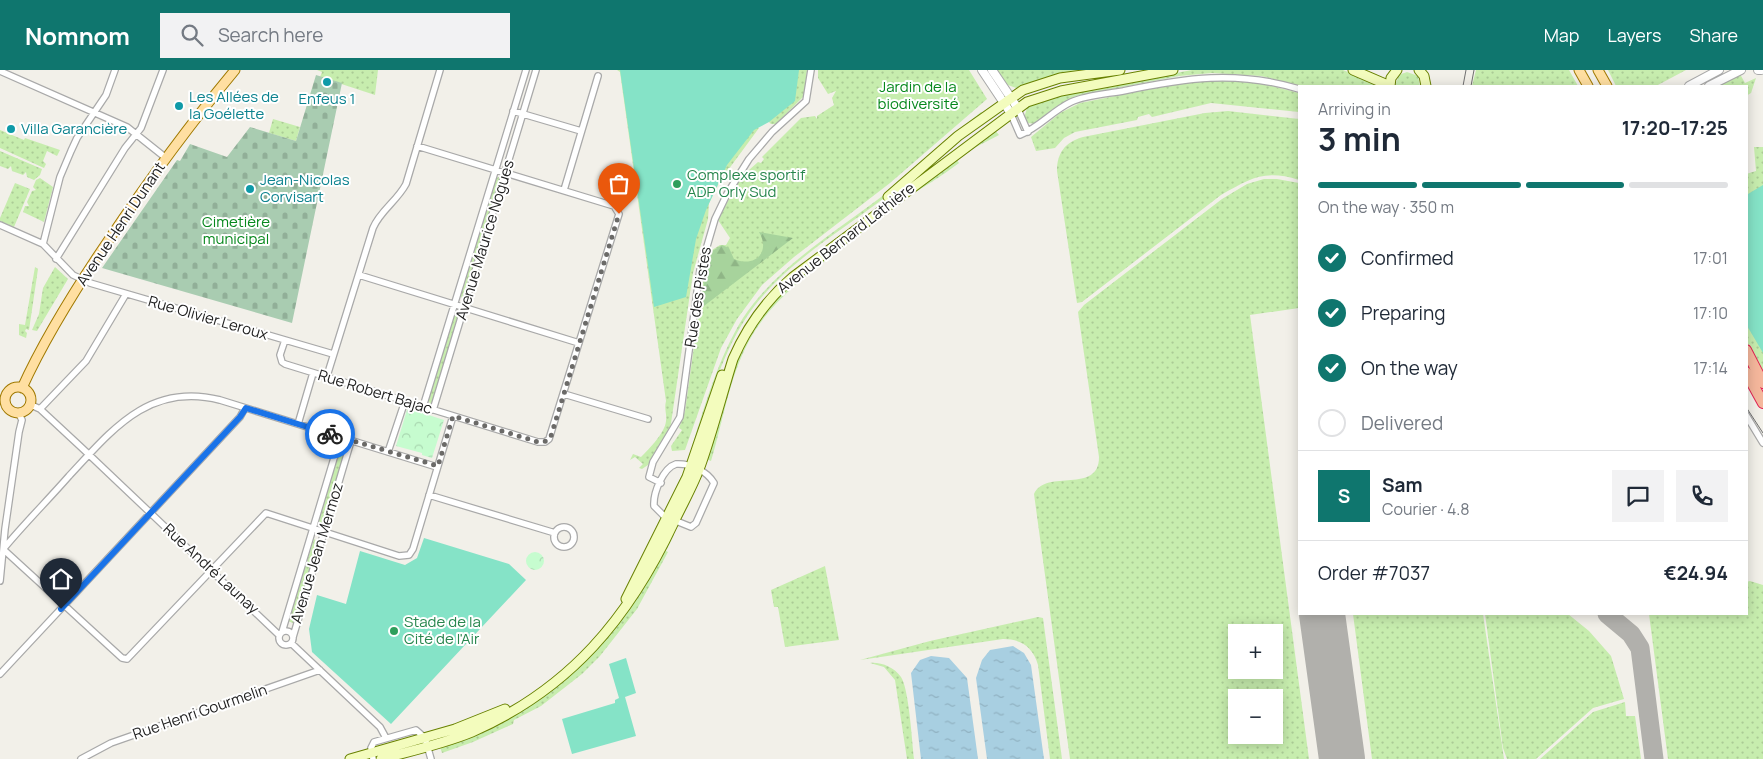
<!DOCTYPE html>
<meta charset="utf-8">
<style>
:root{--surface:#fff;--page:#f2f2f3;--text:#1f2937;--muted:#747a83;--line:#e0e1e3;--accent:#0f766e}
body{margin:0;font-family:Manrope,sans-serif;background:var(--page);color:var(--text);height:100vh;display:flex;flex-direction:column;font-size:19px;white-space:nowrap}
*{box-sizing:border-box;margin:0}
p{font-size:16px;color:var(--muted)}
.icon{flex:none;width:28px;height:28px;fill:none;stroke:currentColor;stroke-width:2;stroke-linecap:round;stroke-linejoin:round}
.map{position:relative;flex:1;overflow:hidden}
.drawer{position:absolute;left:1298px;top:15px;width:450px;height:530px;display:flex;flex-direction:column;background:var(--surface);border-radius:0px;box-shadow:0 2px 12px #0003}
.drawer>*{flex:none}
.buttons{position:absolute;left:1228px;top:554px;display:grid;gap:10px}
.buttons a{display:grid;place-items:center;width:55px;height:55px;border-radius:0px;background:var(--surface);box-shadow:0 2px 12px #0003;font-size:25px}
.pin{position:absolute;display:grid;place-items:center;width:42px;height:42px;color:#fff;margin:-51px -21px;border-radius:50% 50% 50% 0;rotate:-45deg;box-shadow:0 0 5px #0007}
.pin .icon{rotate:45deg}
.courier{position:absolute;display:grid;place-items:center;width:50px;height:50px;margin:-25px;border:4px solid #1a73e8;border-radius:50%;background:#fff;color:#222;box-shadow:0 1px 6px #0007}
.headline em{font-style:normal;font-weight:700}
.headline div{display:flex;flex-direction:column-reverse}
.headline{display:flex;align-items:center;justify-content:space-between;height:85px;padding:0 20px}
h1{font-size:32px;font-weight:700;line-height:38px}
.bar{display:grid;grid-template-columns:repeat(4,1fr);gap:8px 5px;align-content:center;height:60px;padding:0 20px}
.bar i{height:6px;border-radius:4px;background:var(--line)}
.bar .current{background:var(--accent)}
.bar p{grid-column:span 4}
.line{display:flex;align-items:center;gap:12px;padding:0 20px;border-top:1px solid var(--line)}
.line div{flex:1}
.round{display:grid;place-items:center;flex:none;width:52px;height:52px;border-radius:0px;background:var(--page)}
ol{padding:0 20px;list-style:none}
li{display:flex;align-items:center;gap:15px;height:55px}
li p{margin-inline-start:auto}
li .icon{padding:5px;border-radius:50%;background:var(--accent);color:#fff;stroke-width:4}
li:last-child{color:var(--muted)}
li i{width:28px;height:28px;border:2px solid var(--line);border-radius:50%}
header{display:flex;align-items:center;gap:30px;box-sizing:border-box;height:70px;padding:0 25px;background:var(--accent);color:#fff}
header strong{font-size:24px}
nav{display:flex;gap:28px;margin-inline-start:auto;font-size:18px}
.search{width:350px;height:45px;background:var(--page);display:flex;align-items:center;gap:12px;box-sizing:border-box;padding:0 18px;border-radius:0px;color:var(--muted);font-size:19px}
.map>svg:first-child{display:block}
</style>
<header>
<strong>Nomnom</strong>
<div class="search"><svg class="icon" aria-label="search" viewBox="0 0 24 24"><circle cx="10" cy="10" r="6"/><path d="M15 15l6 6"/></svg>Search here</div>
<nav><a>Map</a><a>Layers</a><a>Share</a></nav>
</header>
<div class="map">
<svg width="1763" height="689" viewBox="0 0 1763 689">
<defs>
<pattern id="grass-dots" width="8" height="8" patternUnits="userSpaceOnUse" patternTransform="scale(1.25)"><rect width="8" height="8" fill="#c7edae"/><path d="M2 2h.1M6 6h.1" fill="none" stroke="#abcb95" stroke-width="1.8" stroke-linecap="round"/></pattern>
<pattern id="forest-firs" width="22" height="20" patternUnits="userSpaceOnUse" patternTransform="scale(1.25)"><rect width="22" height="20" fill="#a7d39c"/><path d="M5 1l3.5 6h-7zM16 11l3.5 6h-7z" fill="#8fb586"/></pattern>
<pattern id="cemetery-stones" width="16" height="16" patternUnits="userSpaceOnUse" patternTransform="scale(1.25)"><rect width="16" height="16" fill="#a9ccb1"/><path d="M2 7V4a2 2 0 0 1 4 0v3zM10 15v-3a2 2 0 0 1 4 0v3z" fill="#91af98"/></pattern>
<pattern id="park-crowns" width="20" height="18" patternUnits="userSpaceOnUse" patternTransform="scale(1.25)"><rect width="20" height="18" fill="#c6fccf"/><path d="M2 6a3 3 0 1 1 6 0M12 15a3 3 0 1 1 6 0" fill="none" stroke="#aad8b1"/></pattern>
<pattern id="water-ripples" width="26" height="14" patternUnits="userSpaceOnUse" patternTransform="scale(1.25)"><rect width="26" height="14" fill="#a8cfe1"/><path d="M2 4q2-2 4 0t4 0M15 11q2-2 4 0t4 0" fill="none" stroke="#90b1c1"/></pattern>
</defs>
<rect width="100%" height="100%" fill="#f2f0e9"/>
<path fill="url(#grass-dots)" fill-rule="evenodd" d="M317,0H378L375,25L320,7L322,2Z
M617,0H626L759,58L720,111L709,133L708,149L693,203L670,360L648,395L642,399L639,398L643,394L635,387L630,390L633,384L641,387C649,379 665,363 666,351C667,344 664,339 666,331L620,2Z
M794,0H807L804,26L776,54H771L765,48Z
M818,0H969L987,29L890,113L794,187L762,215L737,249L721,278L685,380L672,381L671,376L682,360L679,358L685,341L707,183L720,175H726L730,168L718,150L740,108L758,92L761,93L764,89L762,87L801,48L815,46L817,49V46L834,35L832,28L836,21L828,24L818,8Z
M996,0H1089L1059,4L1016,18L1008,15Z
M1192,0H1343L1381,16H1301L1261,6L1212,3L1179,6L1076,26L1059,35L1035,54L1028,53L1024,48L1028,35L1058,25Z
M1476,0H1569L1578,16H1472Z
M1608,0H1686L1656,16H1616Z
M1407,2L1418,6L1420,16H1395L1399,5Z
M1740,4L1745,13L1756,8L1751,23L1746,26V16H1717Z
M1218,10L1264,14L1299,23V42L1211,33L1152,47L1149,44L1138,47L1137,50L1075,62L1064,68L1055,78L1036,81L1031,67L1060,43L1080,33L1181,13Z
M1228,41L1299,49V110C1264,99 1250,109 1221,125L1082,232L1077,233L1057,101C1057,83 1065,72 1083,67L1205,43Z
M981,42L982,43C948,68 921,99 888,125C839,163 781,195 746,248C720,287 707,339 691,384L690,383C704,338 718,288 743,248C778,195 839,160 889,121C921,96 949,67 981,42Z
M273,49L300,57L296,71L269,63Z
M994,59L999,65L976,77L957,90L959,93C941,107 921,118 902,131C878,148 856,167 833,185C800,210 769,234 749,271C729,308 723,352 711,391L706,389L741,276L775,226Z
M0,60L24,70L25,68L60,80L57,86L47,81L43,91L46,94L44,98L0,78Z
M1754,77H1763V194L1746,208V104L1756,101Z
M0,81L42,99L40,105L34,110L27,107L26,102L23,105L12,101L11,96L8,99L0,96Z
M499,107L501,110L462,228L460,225L496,108Z
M40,108L53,117L44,152L23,142L25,136H29L27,132L32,121L36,120L33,117L36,110Z
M1264,109H1277L1299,113V238L1250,245L1309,689H1070L1034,424C1046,398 1099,425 1099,387L1078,242L1084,235L1222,129L1247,114ZM1274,562V600H1236V562ZM1236,628H1274V665H1236Z
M15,113L30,119L14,157L0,151V148Z
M35,197L38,199L29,260L26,259L25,261L27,263L26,268L19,265V254L25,255Z
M55,197L68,209L37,261L32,260L39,244L43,218Z
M1746,212L1763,262V303L1746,270Z
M455,243L459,244L434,330L430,334L428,328Z
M345,373L347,375L324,453L321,454L318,451L342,375Z
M672,464L674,465L666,481L668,482L637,539L600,586L582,604L541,636L514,650L513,654L473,672L442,683L440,677L525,636L622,548L648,510Z
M314,469L318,472L293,553L288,551Z
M825,496L839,570L785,577L778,537H774L771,520Z
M1750,511L1763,515V689H1668L1649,544H1746V512Z
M1353,544H1483L1504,689H1372Z
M1485,544H1568L1589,561L1611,586L1624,629L1593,638L1536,689H1507L1503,678Z
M1038,547L1043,548L1062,689H1050L1038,595C1033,577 1021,569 1003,569L860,590L930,571Z
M870,593C881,592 894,597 901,607C909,619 912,672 914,689H907L895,610L884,597Z
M1625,632L1626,646H1635L1641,689H1540L1593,642Z"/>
<path fill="url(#forest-firs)" d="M759,162L793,168L700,239L709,183L722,175L729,178L734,189C755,198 771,182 759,162Z"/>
<path fill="url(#cemetery-stones)" d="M316,5L342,13L292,253L102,198L177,90L180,91L190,74L227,87L250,57L296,71Z"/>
<path fill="url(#park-crowns)" d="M410,339L444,350L432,388L422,385V383L396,376L407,340Z
M526 491a9 9 0 1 1 18 0a9 9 0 1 1-18 0Z"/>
<path fill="#c7edae" d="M960,8L954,44L939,48L937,40L910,46L908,41L898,45L886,15L909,9Z"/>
<path fill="#85e3c7" d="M620,0H799L795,31L769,52L754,60L727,95L706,140L696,169L686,227L654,237Z
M1763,115V283L1746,254L1748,124Z
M424,468L509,494L526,510L391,654L312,582L309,559L317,525L346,534L360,481L405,495L417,488Z
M626,588L636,623L625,627L636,666L572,684L562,649L615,633V630L619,628L609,594Z"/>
<path fill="url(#water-ripples)" d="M1013,576L1024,583L1031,595L1044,689H987L976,608L982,590L990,580Z
M931,586L949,588L967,608L978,689H921L911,603L920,590Z"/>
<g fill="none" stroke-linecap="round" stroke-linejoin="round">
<path stroke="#b1b0ac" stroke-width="19" d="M1607,544L1631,564L1640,578L1654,689"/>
<path stroke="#b1b0ac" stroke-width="46" d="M1322,544L1342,689"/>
<defs>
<path id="minor" d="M0,1L127,57L166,88
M1017,37L1028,62
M513,41L581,61
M1010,42L1020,65C1040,57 1052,41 1071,32C1086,25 1106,24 1123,21C1185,8 1236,0 1299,19
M564,120L598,6
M0,155L43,174L73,205L90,213L333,284
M43,174L60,107L71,81L77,68L106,25L115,0
M56,189L125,78L141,58L163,0
M359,205L579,273
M285,270L280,285L282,292L285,294L538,372H545L549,369L619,144L614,136L417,76
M327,306L373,158C380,141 397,131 406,114L440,0
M564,324L648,349
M29,334L40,339L82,378L279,565
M423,337L526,0
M40,339L86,291L126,224
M433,340L536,0
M1746,345L1763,373
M298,354L313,303
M388,382L405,331
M676,394C690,393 707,401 714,413L696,453L691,457L664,446L654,436C653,423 663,398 676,394Z
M661,413L649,407L653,392L680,347L700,200L715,149L727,124L749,89L772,62L806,31L811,0
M429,425L555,463
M554 467a10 10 0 1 1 20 0a10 10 0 1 1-20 0Z
M5,477C25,453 48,430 69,406C112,360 149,312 220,330L437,397
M4,480L122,588L127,589L266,443L399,486L409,485L413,479L453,346
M0,511L5,459L19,362L22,350L18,342
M279 568a7 7 0 1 1 14 0a7 7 0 1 1-14 0Z
M282,562L340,368
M293,567L351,371
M291,573L380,657L386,668
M0,604L240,347L245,338
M81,689L111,673L320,600
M373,689L371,678L374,672L416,660L425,668L431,689"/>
<path id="tertiary" d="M982,0L1010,42
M992,0L1017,37
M1758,0H1761
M1689,16L1719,0
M1709,16L1741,0"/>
<path id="secondary" d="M1353,0L1390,16L1391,8L1397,0
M1419,0L1424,6L1426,16
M888,127L958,66L1023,20L1060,8L1120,0
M626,529L687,407L722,305
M350,689L455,659L505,639
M381,689C411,681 443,674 472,662C570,619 629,548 674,452C683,433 694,414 701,394C713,360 722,324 733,289C747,257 766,230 793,207L1027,32L1061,21L1173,0"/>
<path id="primary" d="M1579,0L1588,16
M1598,0L1607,16
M5 330a13 13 0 1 1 26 0a13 13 0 1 1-26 0Z
M22,318C46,265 78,215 110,168C149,110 190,54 235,0"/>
<path id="trunk" d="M1746,280L1763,313
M1746,302L1763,333"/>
</defs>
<use href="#minor" stroke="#a9a9a9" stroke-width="8"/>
<use href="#tertiary" stroke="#a9a9a9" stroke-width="10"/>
<use href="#secondary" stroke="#688100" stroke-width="11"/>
<use href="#primary" stroke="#a07900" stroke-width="11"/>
<use href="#trunk" stroke="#e32354" stroke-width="12"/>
<use href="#minor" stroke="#fff" stroke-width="5.5"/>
<use href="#tertiary" stroke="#fff" stroke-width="8"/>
<use href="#secondary" stroke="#f3fcbd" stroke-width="9"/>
<use href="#primary" stroke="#ffdfa1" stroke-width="9"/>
<use href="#trunk" stroke="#f5b79c" stroke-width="10"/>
<path stroke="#707070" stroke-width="1" d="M1463,16L1466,0
M1471,16L1474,0
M1746,337L1763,363"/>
</g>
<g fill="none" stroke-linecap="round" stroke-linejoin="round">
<path stroke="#6b6a68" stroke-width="5" stroke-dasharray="0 9" d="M330,364L438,396L453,346L538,372L547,371L551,366L619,144"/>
<path stroke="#1a73e8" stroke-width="6" d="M61,539L240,347L246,338L330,364"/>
</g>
<g fill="#0f9aa8" stroke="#fff" stroke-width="2">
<circle cx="327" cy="12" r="5"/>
<circle cx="179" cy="36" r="5"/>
<circle cx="11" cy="59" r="5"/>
<circle cx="250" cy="119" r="5"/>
</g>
<g fill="#2e9e5b" stroke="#fff" stroke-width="2">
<circle cx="677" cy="114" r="5"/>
<circle cx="394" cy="561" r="5"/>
</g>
<g text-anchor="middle" stroke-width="4" stroke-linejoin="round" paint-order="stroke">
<g font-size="15" fill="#07881d" stroke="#fff">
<text x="918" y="22">Jardin de la<tspan x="918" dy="17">biodiversité</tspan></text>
<text x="236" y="157">Cimetière<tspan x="236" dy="17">municipal</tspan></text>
</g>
<g font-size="15" fill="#0d838f" stroke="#fff" text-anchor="start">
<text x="189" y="32">Les Allées de<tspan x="189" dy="17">la Goélette</tspan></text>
<text x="327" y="34" text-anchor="middle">Enfeus 1</text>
<text x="21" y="64">Villa Garancière</text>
<text x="260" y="115">Jean-Nicolas<tspan x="260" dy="17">Corvisart</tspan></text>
</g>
<g font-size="15" fill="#27864d" stroke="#fff" text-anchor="start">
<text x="687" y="110">Complexe sportif<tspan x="687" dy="17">ADP Orly Sud</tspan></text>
<text x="404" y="557">Stade de la<tspan x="404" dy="17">Cité de l'Air</tspan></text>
</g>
<g font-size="15" fill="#222" stroke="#fff">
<text transform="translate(121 154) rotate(-56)" y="5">Avenue Henri Dunant</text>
<text transform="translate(846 168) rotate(-38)" y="5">Avenue Bernard Lathière</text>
<text transform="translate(485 170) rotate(-73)" y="5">Avenue Maurice Nogues</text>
<text transform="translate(698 227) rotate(-81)" y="5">Rue des Pistes</text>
<text transform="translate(208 248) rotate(16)" y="5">Rue Olivier Leroux</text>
<text transform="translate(375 322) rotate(17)" y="5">Rue Robert Bajac</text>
<text transform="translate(317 483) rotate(-73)" y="5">Avenue Jean Mermoz</text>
<text transform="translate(211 499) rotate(43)" y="5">Rue André Launay</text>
<text transform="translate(200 642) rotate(-19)" y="5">Rue Henri Gourmelin</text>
</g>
</g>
</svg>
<div class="buttons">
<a>+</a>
<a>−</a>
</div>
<div class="pin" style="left:619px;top:144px;background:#ea580c"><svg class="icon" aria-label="bag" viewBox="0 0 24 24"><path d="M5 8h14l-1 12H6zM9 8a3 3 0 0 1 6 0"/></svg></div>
<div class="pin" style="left:61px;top:539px;background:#1f2937"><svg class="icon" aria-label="home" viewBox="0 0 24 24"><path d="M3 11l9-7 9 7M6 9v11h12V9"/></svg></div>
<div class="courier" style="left:330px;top:364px"><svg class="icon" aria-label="bike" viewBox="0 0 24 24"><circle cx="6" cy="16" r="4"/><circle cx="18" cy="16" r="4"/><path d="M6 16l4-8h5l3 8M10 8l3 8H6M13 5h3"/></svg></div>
<section class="drawer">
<div class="headline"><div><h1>3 min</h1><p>Arriving in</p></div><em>17:20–17:25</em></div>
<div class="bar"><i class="current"></i><i class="current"></i><i class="current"></i><i></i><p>On the way · 350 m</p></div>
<ol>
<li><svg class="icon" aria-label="check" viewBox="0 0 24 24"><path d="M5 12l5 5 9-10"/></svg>Confirmed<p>17:01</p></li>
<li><svg class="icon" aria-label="check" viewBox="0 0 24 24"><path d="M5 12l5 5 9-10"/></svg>Preparing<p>17:10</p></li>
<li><svg class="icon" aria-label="check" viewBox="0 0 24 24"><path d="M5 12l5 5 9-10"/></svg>On the way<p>17:14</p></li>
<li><i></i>Delivered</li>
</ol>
<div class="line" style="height:90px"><b class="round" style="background:var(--accent);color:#fff">S</b><div><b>Sam</b><p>Courier · 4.8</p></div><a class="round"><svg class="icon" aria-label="chat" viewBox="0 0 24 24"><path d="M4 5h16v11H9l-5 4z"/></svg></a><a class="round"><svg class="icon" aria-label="phone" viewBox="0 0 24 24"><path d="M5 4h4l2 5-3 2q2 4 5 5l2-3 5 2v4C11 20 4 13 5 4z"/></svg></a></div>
<div class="line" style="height:65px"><div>Order #7037</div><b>€24.94</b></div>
</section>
</div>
